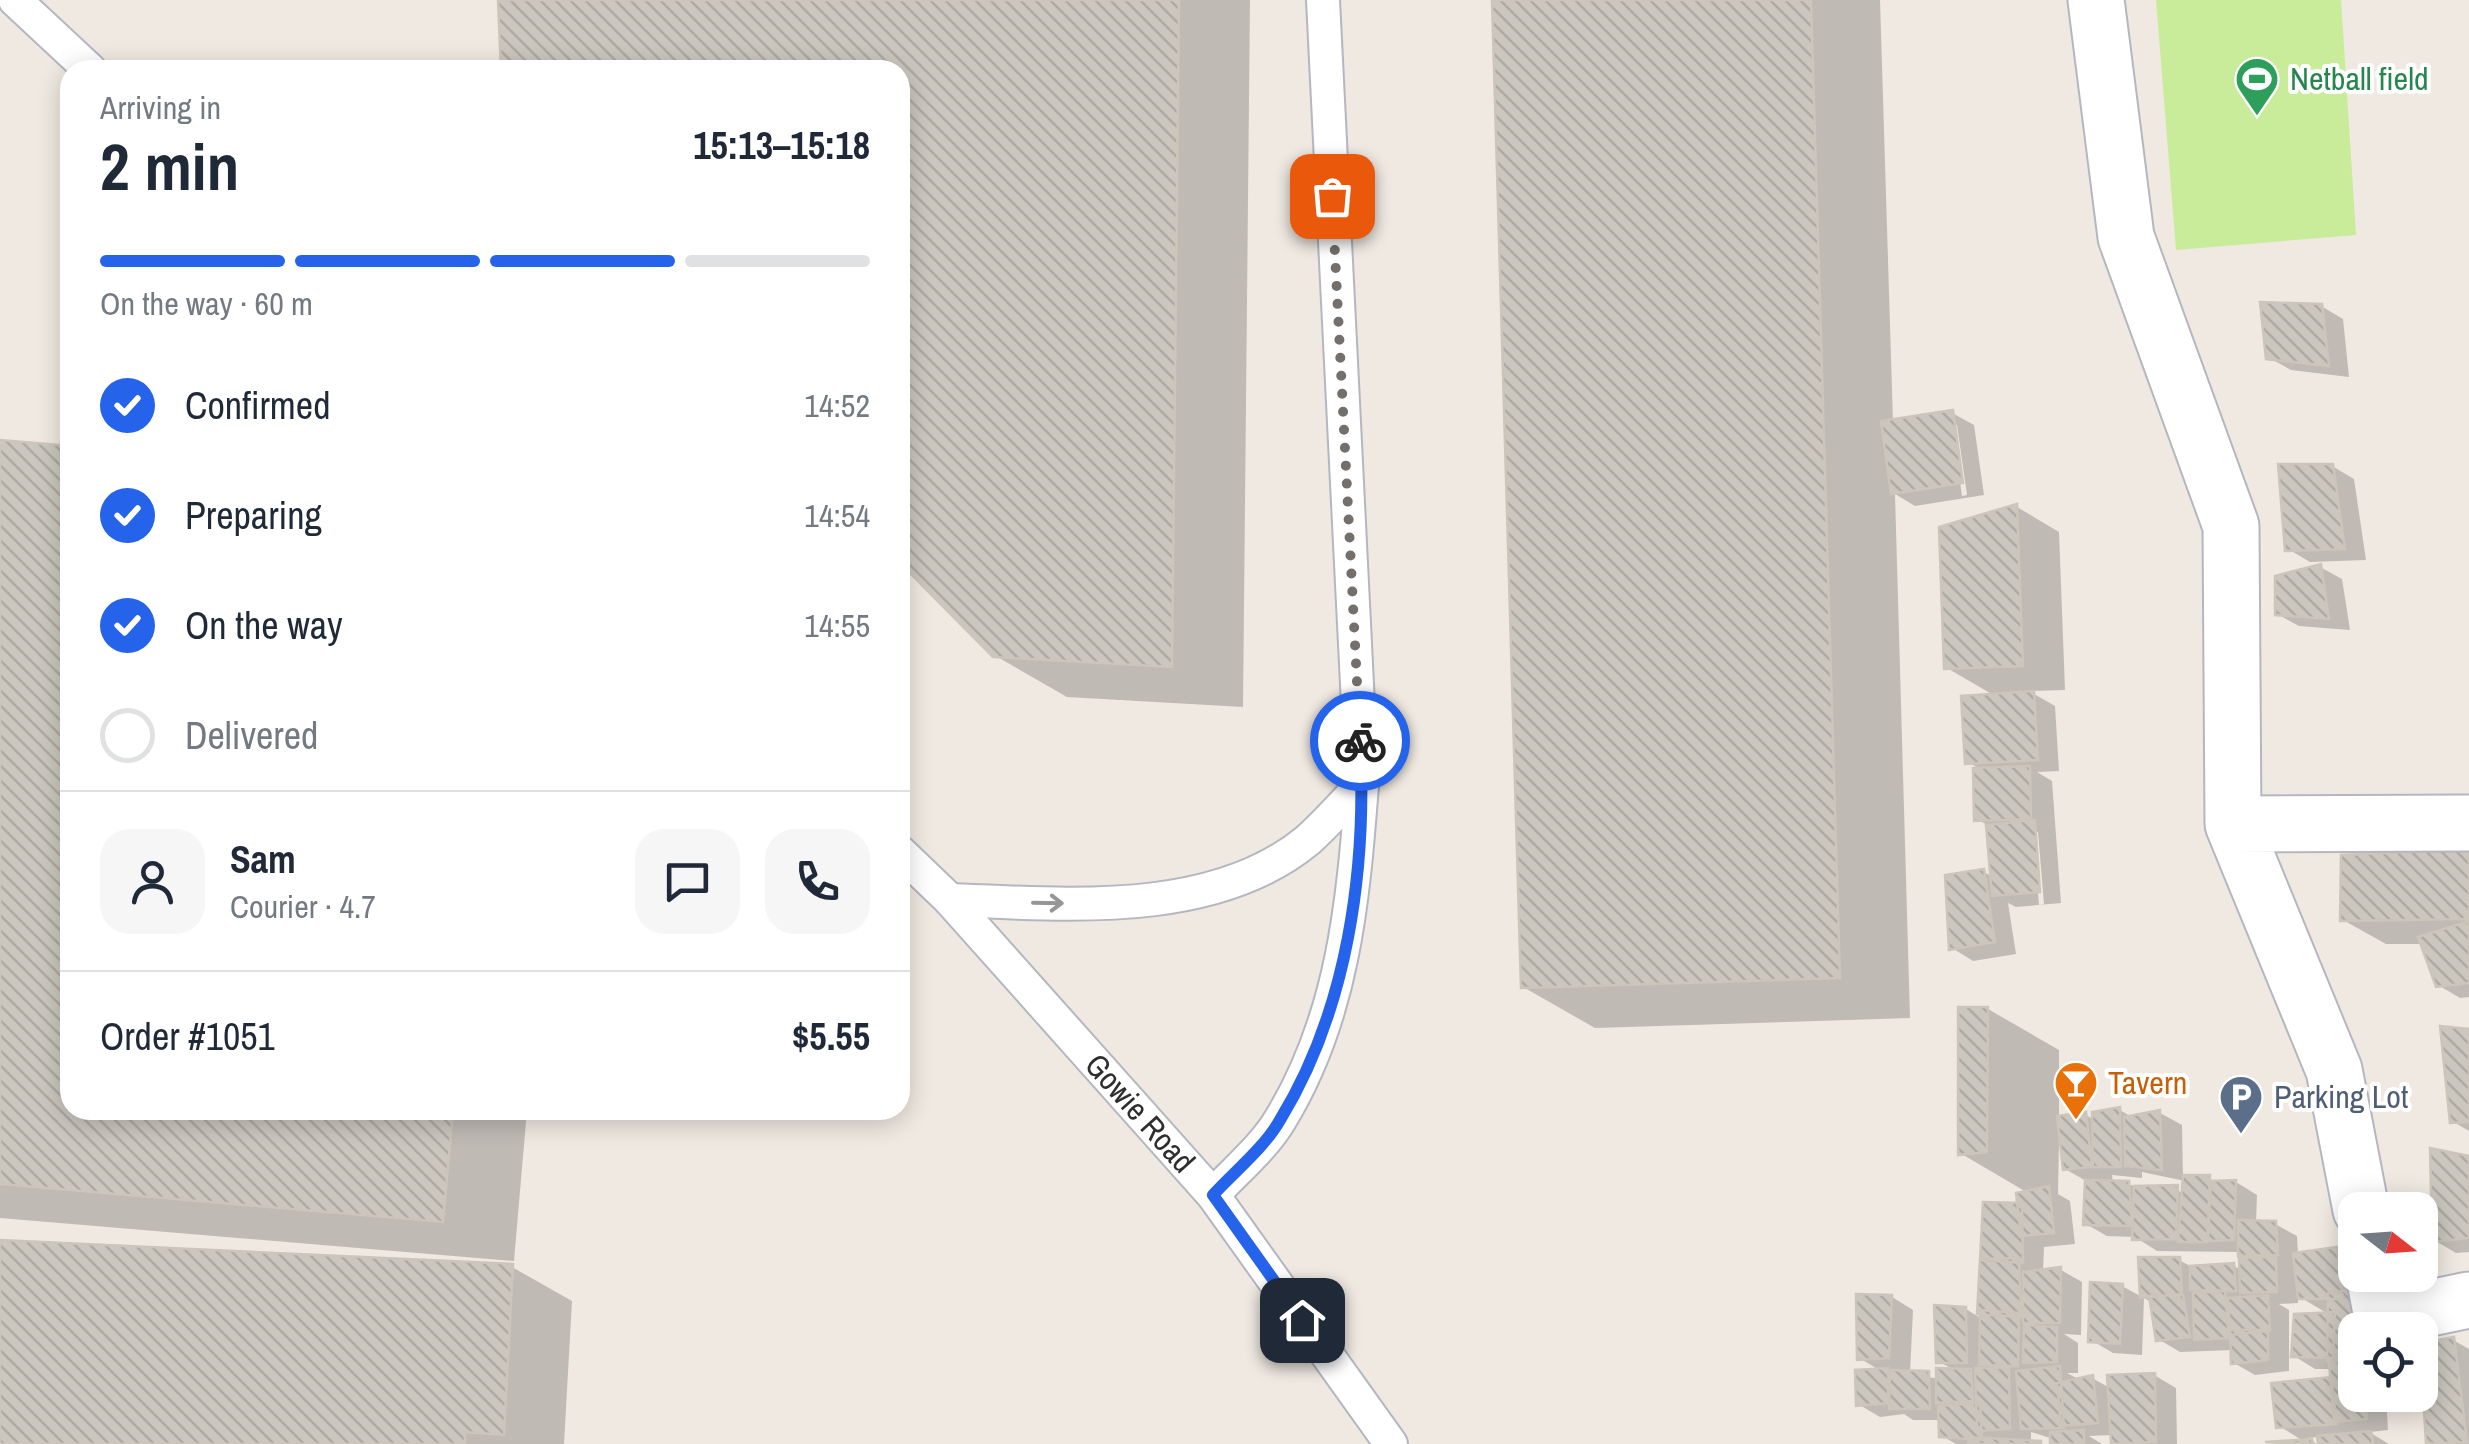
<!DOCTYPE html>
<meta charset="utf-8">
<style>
:root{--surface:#fff;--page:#f6f6f7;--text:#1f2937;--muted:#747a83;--line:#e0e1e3;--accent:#2563eb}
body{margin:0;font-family:"Archivo Narrow",sans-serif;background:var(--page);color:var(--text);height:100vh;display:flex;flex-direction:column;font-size:38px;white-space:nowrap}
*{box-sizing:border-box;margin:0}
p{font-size:32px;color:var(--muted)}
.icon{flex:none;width:55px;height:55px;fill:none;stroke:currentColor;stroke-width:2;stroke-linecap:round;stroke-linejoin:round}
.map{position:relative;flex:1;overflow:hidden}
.panel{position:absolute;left:60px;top:60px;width:850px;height:1060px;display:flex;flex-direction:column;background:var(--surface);border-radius:30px;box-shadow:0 5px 25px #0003}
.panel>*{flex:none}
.needle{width:65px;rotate:107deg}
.tools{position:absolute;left:2338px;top:1192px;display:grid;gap:20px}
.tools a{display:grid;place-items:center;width:100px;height:100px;border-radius:20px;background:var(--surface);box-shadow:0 5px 25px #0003;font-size:50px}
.pin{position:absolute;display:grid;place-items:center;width:85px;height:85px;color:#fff;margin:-42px;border-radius:20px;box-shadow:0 5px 15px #0006}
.courier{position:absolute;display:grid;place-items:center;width:100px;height:100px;margin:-50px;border:8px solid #2563eb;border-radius:50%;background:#fff;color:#222;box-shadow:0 2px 12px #0007}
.headline em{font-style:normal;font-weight:700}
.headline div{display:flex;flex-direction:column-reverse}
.headline{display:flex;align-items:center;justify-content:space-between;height:170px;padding:0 40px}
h1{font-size:65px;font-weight:700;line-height:75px}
.bar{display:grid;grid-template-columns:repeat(4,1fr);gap:15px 10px;align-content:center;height:120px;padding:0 40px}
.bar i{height:12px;border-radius:8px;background:var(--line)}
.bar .on{background:var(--accent)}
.bar p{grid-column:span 4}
.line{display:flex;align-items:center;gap:25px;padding:0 40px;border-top:2px solid var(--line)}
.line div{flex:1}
.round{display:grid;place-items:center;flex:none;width:105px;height:105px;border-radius:30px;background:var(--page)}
ol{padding:0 40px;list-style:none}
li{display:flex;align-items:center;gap:30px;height:110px}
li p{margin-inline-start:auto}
li .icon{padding:10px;border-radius:50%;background:var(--accent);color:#fff;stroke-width:4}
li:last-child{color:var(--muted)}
li i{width:55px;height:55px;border:5px solid var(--line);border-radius:50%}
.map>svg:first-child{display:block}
</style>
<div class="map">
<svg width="2469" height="1444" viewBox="0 0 2469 1444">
<defs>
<pattern id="building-back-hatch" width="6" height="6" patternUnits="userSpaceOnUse" patternTransform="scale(2.5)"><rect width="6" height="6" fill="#cbc7bf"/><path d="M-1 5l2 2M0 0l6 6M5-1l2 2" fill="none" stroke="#afaba4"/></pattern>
</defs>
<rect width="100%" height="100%" fill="#efe9e1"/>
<path fill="#c9ec9a" d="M2156,0H2341L2356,235L2176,250Z"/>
<path fill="#0003" fill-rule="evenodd" d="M500,0H1250L1243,707L1067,697L994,655L900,560V70H503Z
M1494,0H1880L1893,422L1952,413L1974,425L1984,495L1915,506L1895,494L1910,1018L1595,1028L1523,987ZM1952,425H1957L1967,495L1962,496Z
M2321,306L2343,319L2349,377L2291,370L2269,358Z
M0,442L70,448V1110H527L514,1261L0,1218Z
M2332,466L2354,479L2366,560L2310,562L2288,549Z
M2017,507L2059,532L2065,690L2029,691L2055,706L2059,771L2037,772L2052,781L2061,903L2016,907L2008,903L2016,954L1973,961L1952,948L1984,872L1993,877L1989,826L1977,819L1982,770L1968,762L1995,696L1947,668ZM2033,832H2038L2044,904L2039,905Z
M2320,567L2342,579L2350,630L2299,626L2277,614Z
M2469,851V997L2460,998L2438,985L2424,944H2386L2343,920Z
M1988,1009L2059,1050V1119L2086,1115L2094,1120L2120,1110L2133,1118L2160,1113L2182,1125L2183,1177L2236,1182L2257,1195L2256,1223L2275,1224L2297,1236L2298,1254L2336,1250L2355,1260V1395H2386L2388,1430L2369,1432L2389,1444H2321L2319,1437L2306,1438L2317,1444H2272L2305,1442L2279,1426L2333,1379L2332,1369H2315L2294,1356L2330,1315L2298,1296V1303L2279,1304L2289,1310V1371L2255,1375L2234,1363L2233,1350L2180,1352L2158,1339L2153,1303L2144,1298L2142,1355L2113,1353L2091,1340L2122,1286L2142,1297L2179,1260L2194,1268L2234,1266L2241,1270L2251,1260L2240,1252L2157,1251L2135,1237L2107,1236L2086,1224L2088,1182L2065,1169L2062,1139H2059L2058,1194L2070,1201L2075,1244L2044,1247L2043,1272L2061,1270L2082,1282L2081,1335L2064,1334L2078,1343V1373H2067L2080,1380L2092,1378L2110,1388L2154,1375L2176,1388L2177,1444H2114L2113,1435L2089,1436L2102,1444H2053V1439L2031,1432V1443L2041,1444H1956L1942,1436L1941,1420H1913L1904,1414L1880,1417L1858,1404L1881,1371L1859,1358L1892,1297L1913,1310L1910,1373L1938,1379L1956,1371L1938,1361L1966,1309L1982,1319L2020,1205L2028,1193L1960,1153ZM2142,1172L2185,1181L2184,1192L2113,1183L2112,1175L2142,1178Z
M2469,1031V1131L2452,1121Z
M2469,1158V1252L2456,1253L2434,1240Z
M0,1243L512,1267L572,1301L564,1444H0Z
M2453,1340L2469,1349V1444H2428L2420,1345Z"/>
<path fill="url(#building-back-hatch)" stroke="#cbc5ba" stroke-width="2.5" d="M498,0H1179L1172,667L993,657L900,563V70H501Z
M1492,0H1811L1840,978L1521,988Z
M2260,302L2322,304L2329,366L2266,359Z
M1953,410L1963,483L1891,494L1881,421Z
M0,440L70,446V1110H453L443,1222L0,1184Z
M2278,464H2333L2345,549L2285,551Z
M2017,504L2023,666L1944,669L1939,527Z
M2321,564L2329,619L2275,615V576Z
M2034,691L2038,760L1965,764L1961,696Z
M2030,766L2031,819L1974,821L1973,768Z
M2035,820L2040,892L1992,896L1986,825Z
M2469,849V919L2340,921L2341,855Z
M1984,869L1995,942L1949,950L1945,875Z
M2469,921V983L2436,987L2418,937Z
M1958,1007H1988L1987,1152L1958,1155Z
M2440,1026L2469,1029V1122L2450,1123Z
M2120,1107L2121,1167H2093L2092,1112Z
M2160,1110L2162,1170L2125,1166L2124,1117Z
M2086,1112L2092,1167L2063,1170L2057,1116Z
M2430,1148L2469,1156V1238L2432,1242Z
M2183,1175H2210L2207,1242H2178Z
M2085,1180L2129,1181L2132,1226L2083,1225Z
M2236,1180L2234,1240L2208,1241L2211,1181Z
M2178,1185L2176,1239L2132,1240L2134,1186Z
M2049,1186L2054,1233L2021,1236L2016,1193Z
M1983,1202L2022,1203L2023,1263L1980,1260Z
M2238,1220L2276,1221L2278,1255L2238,1256Z
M0,1240L513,1264L504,1435L465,1432V1444H0Z
M2337,1247L2343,1299H2298L2293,1253Z
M2138,1257H2180L2182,1294L2140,1298Z
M2276,1257L2277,1292L2240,1293L2239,1258Z
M2019,1258L2021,1317L1977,1314L1980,1259Z
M2234,1263L2236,1291L2190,1290V1266Z
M2061,1267L2060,1323H2023V1272Z
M2090,1282L2123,1284L2120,1344L2088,1342Z
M2359,1289L2361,1330H2355V1356L2327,1361L2328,1293Z
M2225,1291L2229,1338L2194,1340L2193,1293Z
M1856,1294L1892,1295L1889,1358L1857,1360Z
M2183,1295L2190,1337L2156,1341L2149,1296Z
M2268,1295L2270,1331L2230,1335L2228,1298Z
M1934,1305L1966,1307L1967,1363H1936Z
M1980,1310L2019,1313L2018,1366L1979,1365Z
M2335,1312L2333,1358L2291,1357L2294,1314Z
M2024,1325L2057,1327V1362L2023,1363Z
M2230,1330H2268V1360L2231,1364Z
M2454,1337L2467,1442L2426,1444L2420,1343Z
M2355,1358V1395H2366L2367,1419L2334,1422L2329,1363Z
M2060,1366L2064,1428L2021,1429L2016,1371Z
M1888,1368V1403L1856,1406L1855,1370Z
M1936,1368L1971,1369L1973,1401L1936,1403Z
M1975,1368H2009L2010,1429L1977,1431Z
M1890,1370L1929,1371L1930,1409H1889Z
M2155,1373L2156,1442L2111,1444L2107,1375Z
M2093,1375L2098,1423L2061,1426L2057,1383Z
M2331,1377L2337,1424L2276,1428L2271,1383Z
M1980,1403L1982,1440L1939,1437L1938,1406Z
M2084,1430V1444H2050V1432Z
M2371,1431L2373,1444H2318L2317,1436Z
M1969,1437L2041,1441V1444H1968Z
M2312,1439L2313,1444L2265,1442Z"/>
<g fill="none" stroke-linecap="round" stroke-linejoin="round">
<defs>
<g id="service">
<path d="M15,0L90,70"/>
<path id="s1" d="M900,852L950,900L1213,1195L1391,1444"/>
<path d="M950,900C1064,904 1213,919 1308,840C1327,823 1344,803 1362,785"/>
<path d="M1213,1195C1235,1171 1264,1147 1280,1120C1343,1017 1353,903 1362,785L1323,0"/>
</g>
<path id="minor" d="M2096,0L2126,237L2231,526L2233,824L2334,1070L2361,1210
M2233,824L2469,823
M2374,1275L2382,1318L2469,1300"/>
</defs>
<use href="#service" stroke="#b4b7c1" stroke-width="36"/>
<use href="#minor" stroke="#b4b7c1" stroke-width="59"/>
<use href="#service" stroke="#fff" stroke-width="32"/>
<use href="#minor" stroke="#fff" stroke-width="55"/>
</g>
<defs><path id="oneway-shaft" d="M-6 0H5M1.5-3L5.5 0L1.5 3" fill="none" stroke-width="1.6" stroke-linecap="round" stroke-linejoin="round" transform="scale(2.5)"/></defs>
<use stroke="#969696" href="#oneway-shaft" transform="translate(1048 903) rotate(1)"/>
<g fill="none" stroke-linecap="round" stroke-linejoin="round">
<path stroke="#726f6d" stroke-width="10" stroke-dasharray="0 18" d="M1332,196L1360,741"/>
<path stroke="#2563eb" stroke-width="12" d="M1302,1320L1213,1195C1235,1171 1264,1148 1280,1120C1348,1009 1367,869 1360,741"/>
</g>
<defs>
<symbol id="stadium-pin" viewBox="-11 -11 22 30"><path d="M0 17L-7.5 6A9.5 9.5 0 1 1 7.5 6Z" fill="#2e9e5b" stroke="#fff"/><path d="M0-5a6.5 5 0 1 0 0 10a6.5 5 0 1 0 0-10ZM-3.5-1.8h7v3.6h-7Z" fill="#fff"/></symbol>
<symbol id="bar-pin" viewBox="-11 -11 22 30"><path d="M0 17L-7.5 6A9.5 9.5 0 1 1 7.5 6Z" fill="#e8710a" stroke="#fff"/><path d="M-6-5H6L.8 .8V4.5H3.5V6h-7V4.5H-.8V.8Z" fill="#fff"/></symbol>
<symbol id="parking-pin" viewBox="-11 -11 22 30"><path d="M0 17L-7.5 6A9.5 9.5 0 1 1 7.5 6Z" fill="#5c6f8a" stroke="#fff"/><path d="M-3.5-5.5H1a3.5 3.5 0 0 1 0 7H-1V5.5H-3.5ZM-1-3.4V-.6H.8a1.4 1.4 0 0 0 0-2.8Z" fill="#fff"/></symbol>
</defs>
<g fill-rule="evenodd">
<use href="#stadium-pin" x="2232" y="54" width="50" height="68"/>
<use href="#bar-pin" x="2051" y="1058" width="50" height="68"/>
<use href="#parking-pin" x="2216" y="1072" width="50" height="68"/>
</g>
<g text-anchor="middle" stroke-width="8" stroke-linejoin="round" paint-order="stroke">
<g font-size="32" fill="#27864d" stroke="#fff" text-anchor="start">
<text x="2290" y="90">Netball field</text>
</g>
<g font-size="32" fill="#c56008" stroke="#fff" text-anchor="start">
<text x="2108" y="1094">Tavern</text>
</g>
<g font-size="32" fill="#4e5e75" stroke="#fff" text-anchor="start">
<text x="2274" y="1108">Parking Lot</text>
</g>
<g font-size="32" fill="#2e2e2e" stroke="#fff">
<text dy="11" stroke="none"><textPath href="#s1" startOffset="355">Gowie Road</textPath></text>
</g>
</g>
</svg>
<div class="tools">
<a><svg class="needle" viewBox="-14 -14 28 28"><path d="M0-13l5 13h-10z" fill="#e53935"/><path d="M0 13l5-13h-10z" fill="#747a83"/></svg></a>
<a><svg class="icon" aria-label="locate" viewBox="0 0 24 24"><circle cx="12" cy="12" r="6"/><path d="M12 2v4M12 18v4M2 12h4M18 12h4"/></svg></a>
</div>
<div class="pin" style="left:1332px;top:196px;background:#ea580c"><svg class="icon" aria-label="bag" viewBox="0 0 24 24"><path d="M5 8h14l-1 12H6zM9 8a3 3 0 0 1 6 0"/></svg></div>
<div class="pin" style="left:1302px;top:1320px;background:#1f2937"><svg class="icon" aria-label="home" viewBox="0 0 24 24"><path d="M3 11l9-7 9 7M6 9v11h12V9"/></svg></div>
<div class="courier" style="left:1360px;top:741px"><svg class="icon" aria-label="bike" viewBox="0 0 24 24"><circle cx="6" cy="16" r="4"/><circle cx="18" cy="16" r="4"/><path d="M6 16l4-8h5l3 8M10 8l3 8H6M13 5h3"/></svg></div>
<section class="panel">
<div class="headline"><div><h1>2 min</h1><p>Arriving in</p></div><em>15:13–15:18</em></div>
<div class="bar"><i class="on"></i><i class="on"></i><i class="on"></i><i></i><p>On the way · 60 m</p></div>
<ol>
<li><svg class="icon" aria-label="check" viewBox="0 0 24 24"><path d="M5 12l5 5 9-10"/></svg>Confirmed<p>14:52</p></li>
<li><svg class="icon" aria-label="check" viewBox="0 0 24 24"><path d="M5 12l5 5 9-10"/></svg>Preparing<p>14:54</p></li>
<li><svg class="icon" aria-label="check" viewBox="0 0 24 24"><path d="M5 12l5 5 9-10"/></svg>On the way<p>14:55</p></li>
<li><i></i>Delivered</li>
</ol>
<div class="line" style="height:180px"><a class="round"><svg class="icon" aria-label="person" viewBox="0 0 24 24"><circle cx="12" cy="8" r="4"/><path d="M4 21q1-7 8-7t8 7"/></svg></a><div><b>Sam</b><p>Courier · 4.7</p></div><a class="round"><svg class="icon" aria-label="chat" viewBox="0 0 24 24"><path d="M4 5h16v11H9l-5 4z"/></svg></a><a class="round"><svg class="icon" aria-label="phone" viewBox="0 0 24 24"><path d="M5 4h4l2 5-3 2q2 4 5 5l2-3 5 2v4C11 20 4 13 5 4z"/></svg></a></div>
<div class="line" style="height:130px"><div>Order #1051</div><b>$5.55</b></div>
</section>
</div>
